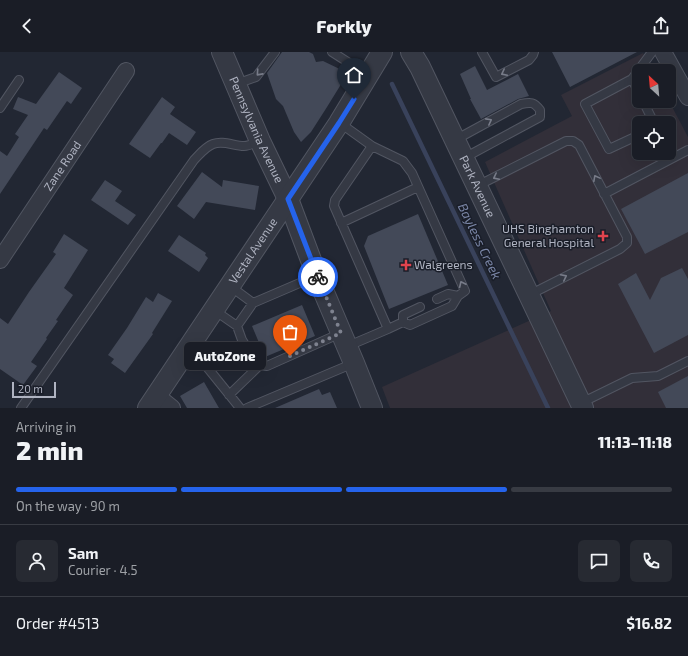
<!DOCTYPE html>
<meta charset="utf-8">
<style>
:root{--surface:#1a1d26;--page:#272a32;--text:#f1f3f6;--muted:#9fa2a7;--line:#383b43;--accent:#2563eb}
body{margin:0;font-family:"Exo 2",sans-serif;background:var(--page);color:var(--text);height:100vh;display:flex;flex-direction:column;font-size:15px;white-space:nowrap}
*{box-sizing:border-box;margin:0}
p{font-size:13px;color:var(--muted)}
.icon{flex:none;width:22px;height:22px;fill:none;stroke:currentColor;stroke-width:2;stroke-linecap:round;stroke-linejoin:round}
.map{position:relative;height:356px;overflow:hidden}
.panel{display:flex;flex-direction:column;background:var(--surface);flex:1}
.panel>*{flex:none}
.needle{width:26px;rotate:334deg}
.controls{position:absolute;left:632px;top:12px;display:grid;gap:8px}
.controls a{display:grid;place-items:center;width:44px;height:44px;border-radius:6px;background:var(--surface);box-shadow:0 4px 16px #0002,0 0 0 1px var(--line);font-size:20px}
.scale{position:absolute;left:12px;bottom:10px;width:44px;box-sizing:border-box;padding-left:4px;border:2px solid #afb3c1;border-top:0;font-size:11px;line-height:14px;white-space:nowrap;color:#afb3c1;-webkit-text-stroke:3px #1a1e29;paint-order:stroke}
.pin{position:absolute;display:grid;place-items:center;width:34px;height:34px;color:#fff;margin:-41px -17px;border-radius:50% 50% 50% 0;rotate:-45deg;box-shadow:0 0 4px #0007}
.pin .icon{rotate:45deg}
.courier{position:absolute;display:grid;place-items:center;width:40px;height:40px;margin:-20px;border:3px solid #2563eb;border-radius:50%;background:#fff;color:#222;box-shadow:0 1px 5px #0007}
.bubble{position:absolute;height:28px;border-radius:6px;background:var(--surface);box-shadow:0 4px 16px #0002,0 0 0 1px var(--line);font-size:13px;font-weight:800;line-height:28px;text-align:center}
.headline em{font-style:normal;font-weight:800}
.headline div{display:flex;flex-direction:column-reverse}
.headline{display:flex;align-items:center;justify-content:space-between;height:68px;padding:0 16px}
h1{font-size:26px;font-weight:800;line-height:30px}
.bar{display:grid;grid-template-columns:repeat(4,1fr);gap:6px 4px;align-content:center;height:48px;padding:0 16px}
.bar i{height:5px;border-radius:3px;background:var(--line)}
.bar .selected{background:var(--accent)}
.bar p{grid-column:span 4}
.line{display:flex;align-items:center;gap:10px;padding:0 16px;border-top:1px solid var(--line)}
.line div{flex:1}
.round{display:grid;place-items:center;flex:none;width:42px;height:42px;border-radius:6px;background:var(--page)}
header{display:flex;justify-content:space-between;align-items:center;height:52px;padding:0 16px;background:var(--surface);font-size:18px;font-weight:800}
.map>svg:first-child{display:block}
</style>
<header><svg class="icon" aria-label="back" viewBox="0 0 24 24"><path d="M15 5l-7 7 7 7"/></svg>Forkly<svg class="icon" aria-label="share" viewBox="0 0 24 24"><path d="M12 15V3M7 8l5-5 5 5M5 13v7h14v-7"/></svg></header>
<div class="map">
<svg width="688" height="356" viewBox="0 0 688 356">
<rect width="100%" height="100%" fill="#222733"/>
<path fill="#322f39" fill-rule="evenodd" d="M643,1L653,19H639V49H669L688,85V356H390L382,335L551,259L485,110L572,64L561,43ZM639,71H669V101H639Z"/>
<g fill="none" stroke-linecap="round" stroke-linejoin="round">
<path stroke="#39425b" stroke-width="4.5" d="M392,32L548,356"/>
</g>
<path fill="#434958" d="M282,0H309L313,2L316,10L323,9L348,21L327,55L311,80L301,90L294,80L283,54L276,47L267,21Z
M552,0H637L570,35Z
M475,14L487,38L518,22L529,44L518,47L481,67L470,47H471L460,22Z
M59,20L82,36L71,52L67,49L47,78L44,76L0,142V99L7,104L19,85L15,82L28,63L13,57L18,45L36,52Z
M162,45L175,55L170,62L196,80L187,93L169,81L162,91H161L150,106L129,92Z
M202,120L222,135L223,128L259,134L255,158L206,150L194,167L177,154Z
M688,121V180L645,202L621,157Z
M105,128L122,139L115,149L136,163L128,173L91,148Z
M418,162L448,233L389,257L364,194L368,184Z
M64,182L88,198L64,236L73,243L56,268L58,269L46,286L47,287L31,310L37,314L23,333L0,317V266L8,272L29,240L56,202L53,200Z
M179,183L206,201L205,203L208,206L199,220L168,199Z
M682,216L688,227V283L654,301L618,232L636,221L650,248L661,226Z
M158,241L172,249L152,281L153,282L125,321L111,311L114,307L108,303L127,276L146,245L153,250Z
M302,253L315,284L265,305L252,274Z
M688,324V356H666L658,340Z
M204,330L219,356H187L180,344Z
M319,337L322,343L330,340L337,356H275Z"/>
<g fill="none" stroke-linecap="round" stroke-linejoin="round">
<defs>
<path id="service" d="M332,0L368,23
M482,0L496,25L529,8L533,3L534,0
M632,27L639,41
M236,32L256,25L275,0
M643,49L654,71
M0,56L19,28
M340,71L372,94L335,148L334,154L388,277L348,294
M639,83L609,97L585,52L632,27L652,0
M455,88L521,52C531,50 534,50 540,58V65L464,106
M372,94L403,109L412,121L465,239L458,244L448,242L437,247
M477,134L566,89H573L579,93L627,185V191L620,197L529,243
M604,142L688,98
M341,171L418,135
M230,234L253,251L316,224
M214,258L237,274L242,288L254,307L260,313L267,314L341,281
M403,270L410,273L452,254L458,244
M237,274L253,251
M388,277L403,270V263L420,255
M190,294L240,356
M229,343L260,313
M581,351L632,326L658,324L688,309
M21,356L194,108C200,102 205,95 213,92C223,88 234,94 244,94C250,94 254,91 259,89
M247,356L354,311"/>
<g id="minor">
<path d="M663,0L688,45"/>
<path id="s1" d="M0,208L126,19"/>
<path d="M157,344L172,356"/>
</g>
<g id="tertiary">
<path id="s2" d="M222,0L260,89L288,147L317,224L354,311L372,356"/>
<path id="s3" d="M411,0L420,15L583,356"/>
<path id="s4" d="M148,356L339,71L382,0"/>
</g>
</defs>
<use href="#service" stroke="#525662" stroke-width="10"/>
<use href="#minor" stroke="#525662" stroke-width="18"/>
<use href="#tertiary" stroke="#525662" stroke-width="22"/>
<use href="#service" stroke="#353944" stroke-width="8"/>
<use href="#minor" stroke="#353944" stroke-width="16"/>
<use href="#tertiary" stroke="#353944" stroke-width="20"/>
</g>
<defs><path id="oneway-chevron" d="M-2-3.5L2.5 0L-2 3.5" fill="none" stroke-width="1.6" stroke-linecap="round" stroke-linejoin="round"/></defs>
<g stroke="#787c89">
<use href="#oneway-chevron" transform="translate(259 21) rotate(132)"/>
<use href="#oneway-chevron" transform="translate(504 21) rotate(153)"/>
<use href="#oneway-chevron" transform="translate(489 69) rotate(-28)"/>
<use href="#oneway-chevron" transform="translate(496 125) rotate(153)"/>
<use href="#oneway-chevron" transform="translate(596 126) rotate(-118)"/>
<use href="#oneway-chevron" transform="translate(564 225) rotate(-27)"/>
<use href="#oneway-chevron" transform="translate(462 232) rotate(-115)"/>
</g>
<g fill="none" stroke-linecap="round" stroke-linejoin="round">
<path stroke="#7e828f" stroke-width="4" stroke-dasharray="0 7.2" d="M290,304L341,281L318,225"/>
<path stroke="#2563eb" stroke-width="5" d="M318,225L288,147L339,71L354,47"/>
</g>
<g fill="#e0444e" stroke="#1a1e29" stroke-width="1.5">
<path d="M601 178h4v4h4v4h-4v4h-4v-4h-4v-4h4z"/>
<path d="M404 207h4v4h4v4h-4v4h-4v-4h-4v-4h4z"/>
</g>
<g text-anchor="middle" stroke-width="3" stroke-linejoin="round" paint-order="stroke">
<g font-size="12" fill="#afb3c1" stroke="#1a1e29">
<text dy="4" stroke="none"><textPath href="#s2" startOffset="85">Pennsylvania Avenue</textPath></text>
<text dy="4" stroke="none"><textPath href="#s1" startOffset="113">Zane Road</textPath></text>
<text dy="4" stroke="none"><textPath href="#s3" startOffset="150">Park Avenue</textPath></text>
<text dy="4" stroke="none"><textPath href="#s4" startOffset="189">Vestal Avenue</textPath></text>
</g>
<g font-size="12" fill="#afb3c1" stroke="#1a1e29" text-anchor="end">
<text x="594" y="181">UHS Binghamton<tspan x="594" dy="14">General Hospital</tspan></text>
<text x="414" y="217" text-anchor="start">Walgreens</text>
</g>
<g font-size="13" font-style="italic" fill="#7a86a6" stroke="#1a1e29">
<text transform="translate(480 189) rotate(64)" y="5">Bayless Creek</text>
</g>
</g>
</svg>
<div class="controls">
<a><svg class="needle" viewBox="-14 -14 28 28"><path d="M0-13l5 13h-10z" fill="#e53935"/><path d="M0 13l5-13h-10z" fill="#9fa2a7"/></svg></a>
<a><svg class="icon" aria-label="locate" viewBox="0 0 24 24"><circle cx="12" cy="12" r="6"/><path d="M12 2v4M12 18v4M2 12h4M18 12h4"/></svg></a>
</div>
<div class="scale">20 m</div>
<div class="pin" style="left:290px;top:304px;background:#ea580c"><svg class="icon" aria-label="bag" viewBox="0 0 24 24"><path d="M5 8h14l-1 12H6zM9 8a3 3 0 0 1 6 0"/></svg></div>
<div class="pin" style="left:354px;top:47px;background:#1f2937"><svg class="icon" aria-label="home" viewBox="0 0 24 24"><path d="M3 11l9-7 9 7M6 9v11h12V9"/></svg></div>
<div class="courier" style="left:318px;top:225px"><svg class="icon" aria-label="bike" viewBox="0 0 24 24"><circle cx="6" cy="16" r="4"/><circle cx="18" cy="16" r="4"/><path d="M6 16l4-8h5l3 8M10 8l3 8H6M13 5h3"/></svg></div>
<div class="bubble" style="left:184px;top:290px;width:82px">AutoZone</div>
</div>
<section class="panel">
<div class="headline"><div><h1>2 min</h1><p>Arriving in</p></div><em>11:13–11:18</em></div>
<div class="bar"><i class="selected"></i><i class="selected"></i><i class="selected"></i><i></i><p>On the way · 90 m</p></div>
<div class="line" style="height:72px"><a class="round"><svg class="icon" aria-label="person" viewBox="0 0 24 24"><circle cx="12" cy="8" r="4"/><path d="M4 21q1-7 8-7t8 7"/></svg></a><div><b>Sam</b><p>Courier · 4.5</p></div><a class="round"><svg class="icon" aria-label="chat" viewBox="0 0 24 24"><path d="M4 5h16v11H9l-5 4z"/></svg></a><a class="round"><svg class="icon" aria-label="phone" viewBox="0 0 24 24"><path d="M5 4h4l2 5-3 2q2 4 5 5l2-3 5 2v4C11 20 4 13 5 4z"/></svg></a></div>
<div class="line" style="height:52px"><div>Order #4513</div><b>$16.82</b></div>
</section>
